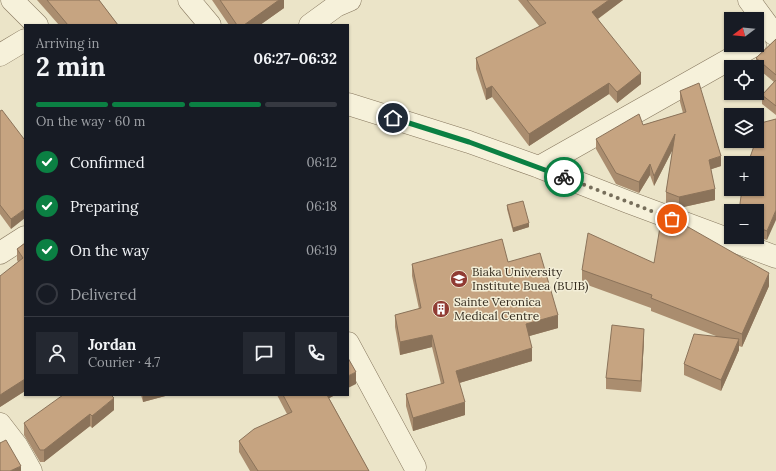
<!DOCTYPE html>
<meta charset="utf-8">
<style>
:root{--surface:#171b24;--page:#242831;--text:#f1f3f6;--muted:#9ea1a6;--line:#363941;--accent:#0b8043}
body{margin:0;font-family:Lora,serif;background:var(--page);color:var(--text);height:100vh;display:flex;flex-direction:column;font-size:15px;white-space:nowrap}
*{box-sizing:border-box;margin:0}
p{font-size:13px;color:var(--muted)}
.icon{flex:none;width:22px;height:22px;fill:none;stroke:currentColor;stroke-width:2;stroke-linecap:round;stroke-linejoin:round}
.map{position:relative;flex:1;overflow:hidden}
.side{position:absolute;left:24px;top:24px;width:325px;height:372px;display:flex;flex-direction:column;background:var(--surface);border-radius:0px;box-shadow:0 1px 3px #0004}
.side>*{flex:none}
.needle{width:26px;rotate:254deg}
.fabs{position:absolute;left:724px;top:12px;display:grid;gap:8px}
.fabs a{display:grid;place-items:center;width:40px;height:40px;border-radius:0px;background:var(--surface);box-shadow:0 1px 3px #0004;font-size:20px}
.pin{position:absolute;display:grid;place-items:center;width:34px;height:34px;color:#fff;margin:-17px;border:2px solid #fff;border-radius:50%;box-shadow:0 1px 4px #0007}
.courier{position:absolute;display:grid;place-items:center;width:40px;height:40px;margin:-20px;border:3px solid #0b8043;border-radius:50%;background:#fff;color:#222;box-shadow:0 1px 5px #0007}
.summary em{font-style:normal;font-weight:800}
.summary div{display:flex;flex-direction:column-reverse}
.summary{display:flex;align-items:center;justify-content:space-between;height:68px;padding:0 12px}
h1{font-size:26px;font-weight:800;line-height:30px}
.bar{display:grid;grid-template-columns:repeat(4,1fr);gap:6px 4px;align-content:center;height:48px;padding:0 12px}
.bar i{height:5px;border-radius:3px;background:var(--line)}
.bar .selected{background:var(--accent)}
.bar p{grid-column:span 4}
.line{display:flex;align-items:center;gap:10px;padding:0 12px;border-top:1px solid var(--line)}
.line div{flex:1}
.round{display:grid;place-items:center;flex:none;width:42px;height:42px;border-radius:0px;background:var(--page)}
ol{padding:0 12px;list-style:none}
li{display:flex;align-items:center;gap:12px;height:44px}
li p{margin-inline-start:auto}
li .icon{padding:4px;border-radius:50%;background:var(--accent);color:#fff;stroke-width:4}
li:last-child{color:var(--muted)}
li i{width:22px;height:22px;border:2px solid var(--line);border-radius:50%}
.map>svg:first-child{display:block}
</style>
<div class="map">
<svg width="776" height="471" viewBox="0 0 776 471">
<rect width="100%" height="100%" fill="#ebe4c8"/>
<g fill="none" stroke-linecap="round" stroke-linejoin="round">
<defs>
<path id="minor" d="M12,0L37,25
M189,0L210,25
M749,0L774,34
M310,25L336,6L350,0
M0,55L25,40
M348,104L469,142L539,167L628,202L776,257
M539,167L755,45
M0,253L25,237
M348,343L415,467
M0,424L17,446L31,471"/>
</defs>
<use href="#minor" stroke="#86775e" stroke-width="23"/>
<use href="#minor" stroke="#f6f1da" stroke-width="22"/>
</g>
<path fill="#aa8d6f" d="M37,0H99L118,25H59Z
M212,0H284V8L260,25H229Z
M518,0H623L598,19L641,84L617,103L609,94L529,146L492,97L486,100L476,69V58L540,27Z
M776,39V115L762,104V95L774,82L757,68V67H756V58Z
M680,91L721,166L711,169L715,200L679,208L666,203V192L673,149L654,186L650,175L639,193L616,184L596,149V139L683,113L680,102Z
M0,111L24,139L11,229L0,214Z
M776,119L767,240L757,237V211L759,142L757,137V124Z
M507,205L529,227L513,232L507,209Z
M667,217L769,286L742,347L739,346V350L721,391L684,375V364L716,336L651,311V308L582,283V270L654,263L668,231Z
M25,243V391L0,407L18,262L17,260V249Z
M508,262L558,328L529,336L532,361L459,383L465,415L413,431L406,406V394L441,384L432,347L400,355L395,327V315L419,309L412,276V264Z
M644,340L641,392L606,389V378Z
M141,395H169L143,402Z
M277,395H335L329,398L369,471H250L239,452V441L287,414Z
M114,410L92,428L90,426L44,462H40L24,435V423Z"/>
<path fill="#8b735a" d="M279,0H284V8L260,25H244Z
M609,0H623L592,23V12Z
M641,73V84L617,103V92Z
M609,83V94L529,146V134Z
M492,86V97L486,100V89Z
M675,134V145L654,186V176Z
M721,156V166L709,170V160Z
M650,164V175L639,193V182Z
M715,189V200L679,208V197Z
M25,209V218L11,229V219Z
M776,210V220L767,240V231Z
M529,223V227L513,232V228Z
M769,273V286L742,347V334Z
M558,315V328L526,337V324Z
M644,329V340L641,392V381Z
M432,335V347L400,355V342Z
M739,339V350L721,391V380Z
M532,348V361L456,384V371Z
M356,372V384L348,388V376Z
M25,379V391L0,407V395Z
M143,395H169L143,402Z
M324,395H335L324,401Z
M114,398V410L92,428V416Z
M465,402V415L413,431V418Z
M90,414V426L44,462V450Z
M21,466V471H10Z"/>
<path fill="#c6a481" stroke="#8b735a" d="M47,0H99L118,25H68Z
M220,0H279L244,25H237Z
M527,0H609L592,12L641,73L617,92L609,83L529,134L492,86L486,89L476,58L546,23Z
M776,39V75L756,58Z
M776,80V106L762,95Z
M699,83L721,156L709,160L715,189L679,197L666,192L675,134L654,176L650,164L639,182L616,173L596,139L639,114L643,125L686,112L680,91Z
M2,110L24,139L25,137V209L11,219L0,205V111Z
M776,119V210L767,231L757,227V211H739L742,189H757V163H748L754,146L762,140L757,128V124Z
M523,201L529,223L513,228L507,205Z
M667,217L674,219L769,273L742,334L651,298L652,295L582,270L588,233L654,263L660,227L672,233Z
M502,239L508,262L540,253L558,315L526,324L532,348L456,371L465,402L413,418L406,394L444,383L432,335L400,342L395,315L421,308L412,264Z
M25,243V379L0,395V276L23,258L17,249Z
M612,325L644,329L641,381L606,378Z
M694,334L739,339L721,380L684,364Z
M348,358L356,372L348,376Z
M63,395H111L114,398L92,416L90,414L44,450H40L24,423Z
M283,395H327L369,471H258L239,441L254,429L292,412Z
M6,440L21,466L10,471H0V443Z"/>
<g fill="none" stroke-linecap="round" stroke-linejoin="round">
<path stroke="#766e5b" stroke-width="4" stroke-dasharray="0 7.2" d="M564,177L672,219"/>
<path stroke="#0b8043" stroke-width="5" d="M393,118L469,142L564,177"/>
</g>
<defs>
<symbol id="university-disc" viewBox="-11 -11 22 22"><circle r="9.5" fill="#903b33" stroke="#f3eed7"/><path d="M0-5L7-2L0 1L-7-2ZM-4 1L0 2.5L4 1V4Q0 6-4 4Z" fill="#fff"/></symbol>
<symbol id="building-disc" viewBox="-11 -11 22 22"><circle r="9.5" fill="#903b33" stroke="#f3eed7"/><path d="M-4-6H4V6H1V3H-1V6H-4ZM-2.5-4.3h1.7v1.8h-1.7ZM.8-4.3h1.7v1.8H.8ZM-2.5-1h1.7V.8h-1.7ZM.8-1h1.7V.8H.8Z" fill="#fff"/></symbol>
</defs>
<g fill-rule="evenodd">
<use href="#university-disc" x="449" y="269" width="20" height="20"/>
<use href="#building-disc" x="431" y="299" width="20" height="20"/>
</g>
<g text-anchor="middle" stroke-width="3" stroke-linejoin="round" paint-order="stroke">
<g font-size="12" fill="#372e21" stroke="#f3eed7" text-anchor="start">
<text x="472" y="276">Biaka University<tspan x="472" dy="14">Institute Buea (BUIB)</tspan></text>
<text x="454" y="306">Sainte Veronica<tspan x="454" dy="14">Medical Centre</tspan></text>
</g>
</g>
</svg>
<div class="fabs">
<a><svg class="needle" viewBox="-14 -14 28 28"><path d="M0-13l5 13h-10z" fill="#e53935"/><path d="M0 13l5-13h-10z" fill="#9ea1a6"/></svg></a>
<a><svg class="icon" aria-label="locate" viewBox="0 0 24 24"><circle cx="12" cy="12" r="6"/><path d="M12 2v4M12 18v4M2 12h4M18 12h4"/></svg></a>
<a><svg class="icon" aria-label="layers" viewBox="0 0 24 24"><path d="M12 4l9 5-9 5-9-5zM3 14l9 5 9-5"/></svg></a>
<a>+</a>
<a>−</a>
</div>
<div class="pin" style="left:672px;top:219px;background:#ea580c"><svg class="icon" aria-label="bag" viewBox="0 0 24 24"><path d="M5 8h14l-1 12H6zM9 8a3 3 0 0 1 6 0"/></svg></div>
<div class="pin" style="left:393px;top:118px;background:#1f2937"><svg class="icon" aria-label="home" viewBox="0 0 24 24"><path d="M3 11l9-7 9 7M6 9v11h12V9"/></svg></div>
<div class="courier" style="left:564px;top:177px"><svg class="icon" aria-label="bike" viewBox="0 0 24 24"><circle cx="6" cy="16" r="4"/><circle cx="18" cy="16" r="4"/><path d="M6 16l4-8h5l3 8M10 8l3 8H6M13 5h3"/></svg></div>
<section class="side">
<div class="summary"><div><h1>2 min</h1><p>Arriving in</p></div><em>06:27–06:32</em></div>
<div class="bar"><i class="selected"></i><i class="selected"></i><i class="selected"></i><i></i><p>On the way · 60 m</p></div>
<ol>
<li><svg class="icon" aria-label="check" viewBox="0 0 24 24"><path d="M5 12l5 5 9-10"/></svg>Confirmed<p>06:12</p></li>
<li><svg class="icon" aria-label="check" viewBox="0 0 24 24"><path d="M5 12l5 5 9-10"/></svg>Preparing<p>06:18</p></li>
<li><svg class="icon" aria-label="check" viewBox="0 0 24 24"><path d="M5 12l5 5 9-10"/></svg>On the way<p>06:19</p></li>
<li><i></i>Delivered</li>
</ol>
<div class="line" style="height:72px"><a class="round"><svg class="icon" aria-label="person" viewBox="0 0 24 24"><circle cx="12" cy="8" r="4"/><path d="M4 21q1-7 8-7t8 7"/></svg></a><div><b>Jordan</b><p>Courier · 4.7</p></div><a class="round"><svg class="icon" aria-label="chat" viewBox="0 0 24 24"><path d="M4 5h16v11H9l-5 4z"/></svg></a><a class="round"><svg class="icon" aria-label="phone" viewBox="0 0 24 24"><path d="M5 4h4l2 5-3 2q2 4 5 5l2-3 5 2v4C11 20 4 13 5 4z"/></svg></a></div>
</section>
</div>
